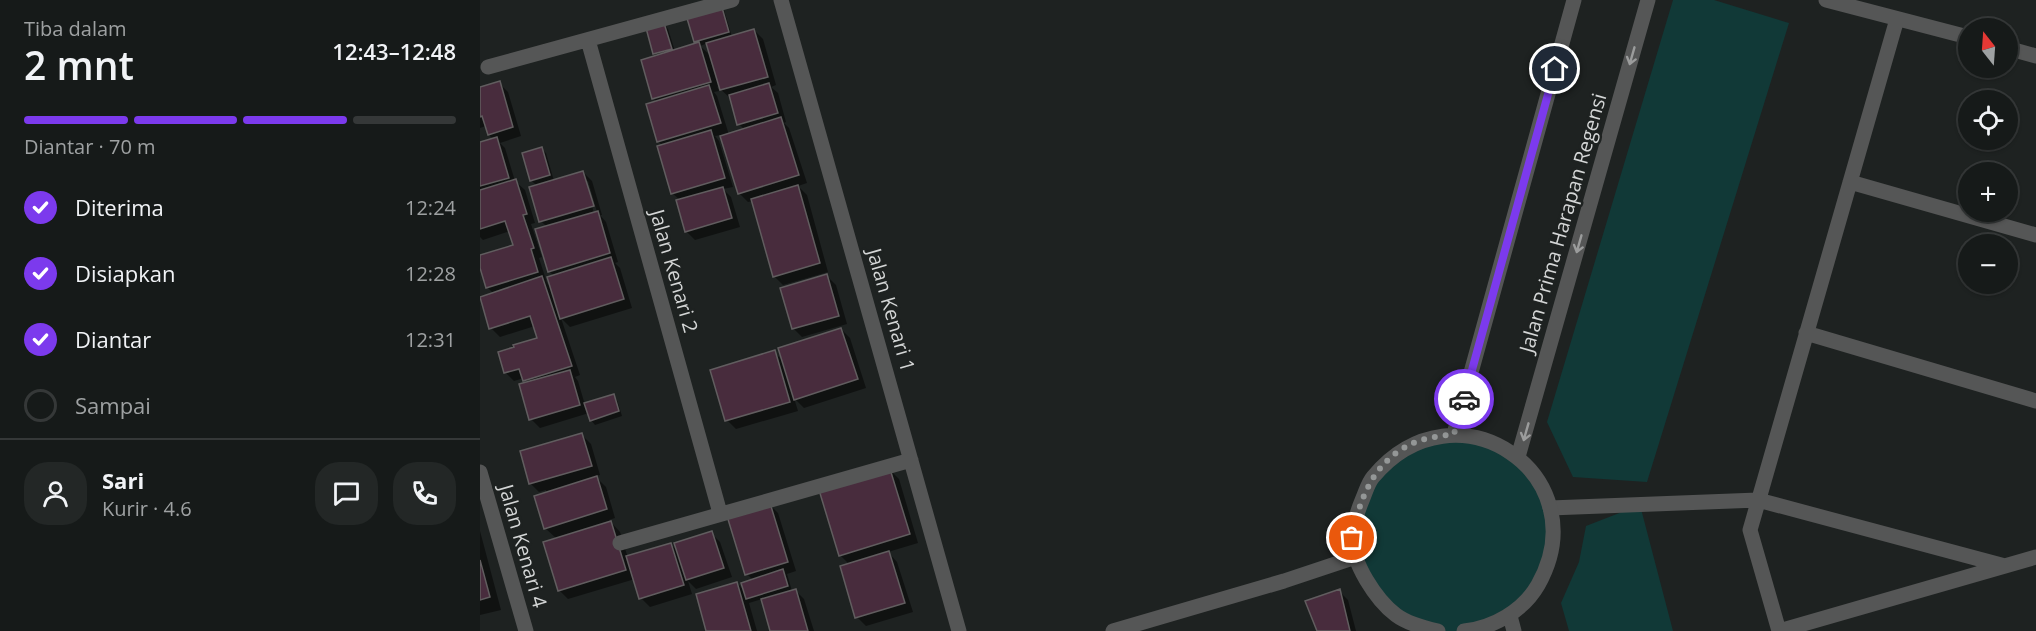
<!DOCTYPE html>
<html lang="id">
<meta charset="utf-8">
<style>
:root{--surface:#161a19;--page:#232726;--text:#f1f3f6;--muted:#9ea1a2;--line:#353838;--accent:#7c3aed}
body{margin:0;font-family:"Open Sans",sans-serif;background:var(--page);color:var(--text);height:100vh;display:flex;flex-direction:column;font-size:22px;white-space:nowrap}
*{box-sizing:border-box;margin:0}
p{font-size:20px;color:var(--muted)}
.icon{flex:none;width:33px;height:33px;fill:none;stroke:currentColor;stroke-width:2;stroke-linecap:round;stroke-linejoin:round}
.map{position:relative;flex:1;overflow:hidden}
.drawer{display:flex;flex-direction:column;background:var(--surface);width:480px}
.drawer>*{flex:none}
.needle{width:39px;rotate:343deg}
.controls{position:absolute;left:1478px;top:18px;display:grid;gap:12px}
.controls a{display:grid;place-items:center;width:60px;height:60px;border-radius:50%;background:var(--surface);box-shadow:0 2px 4px #0004,0 0 0 2px var(--line);font-size:30px}
.pin{position:absolute;display:grid;place-items:center;width:51px;height:51px;color:#fff;margin:-26px;border:3px solid #fff;border-radius:50%;box-shadow:0 2px 6px #0007}
.courier{position:absolute;display:grid;place-items:center;width:60px;height:60px;margin:-30px;border:4px solid #7c3aed;border-radius:50%;background:#fff;color:#222;box-shadow:0 2px 8px #0007}
.summary em{font-style:normal;font-weight:600}
.summary div{display:flex;flex-direction:column-reverse}
.summary{display:flex;align-items:center;justify-content:space-between;height:102px;padding:0 24px}
h1{font-size:39px;font-weight:600;line-height:45px}
.bar{display:grid;grid-template-columns:repeat(4,1fr);gap:9px 6px;align-content:center;height:72px;padding:0 24px}
.bar i{height:8px;border-radius:4px;background:var(--line)}
.bar .current{background:var(--accent)}
.bar p{grid-column:span 4}
.line{display:flex;align-items:center;gap:15px;padding:0 24px;border-top:2px solid var(--line)}
.line div{flex:1}
.round{display:grid;place-items:center;flex:none;width:63px;height:63px;border-radius:24px;background:var(--page)}
ol{padding:0 24px;list-style:none}
li{display:flex;align-items:center;gap:18px;height:66px}
li p{margin-inline-start:auto}
li .icon{padding:6px;border-radius:50%;background:var(--accent);color:#fff;stroke-width:4}
li:last-child{color:var(--muted)}
li i{width:33px;height:33px;border:3px solid var(--line);border-radius:50%}
main{display:flex;flex:1;min-height:0}
.map>svg:first-child{display:block}
</style>
<main>
<section class="drawer">
<div class="summary"><div><h1>2 mnt</h1><p>Tiba dalam</p></div><em>12:43–12:48</em></div>
<div class="bar"><i class="current"></i><i class="current"></i><i class="current"></i><i></i><p>Diantar · 70 m</p></div>
<ol>
<li><svg class="icon" aria-label="check" viewBox="0 0 24 24"><path d="M5 12l5 5 9-10"/></svg>Diterima<p>12:24</p></li>
<li><svg class="icon" aria-label="check" viewBox="0 0 24 24"><path d="M5 12l5 5 9-10"/></svg>Disiapkan<p>12:28</p></li>
<li><svg class="icon" aria-label="check" viewBox="0 0 24 24"><path d="M5 12l5 5 9-10"/></svg>Diantar<p>12:31</p></li>
<li><i></i>Sampai</li>
</ol>
<div class="line" style="height:108px"><a class="round"><svg class="icon" aria-label="person" viewBox="0 0 24 24"><circle cx="12" cy="8" r="4"/><path d="M4 21q1-7 8-7t8 7"/></svg></a><div><b>Sari</b><p>Kurir · 4.6</p></div><a class="round"><svg class="icon" aria-label="chat" viewBox="0 0 24 24"><path d="M4 5h16v11H9l-5 4z"/></svg></a><a class="round"><svg class="icon" aria-label="phone" viewBox="0 0 24 24"><path d="M5 4h4l2 5-3 2q2 4 5 5l2-3 5 2v4C11 20 4 13 5 4z"/></svg></a></div>
</section>
<div class="map">
<svg width="1556" height="631" viewBox="0 0 1556 631">
<rect width="100%" height="100%" fill="#1e2221"/>
<path fill="#113937" d="M1193,0H1234L1309,23L1167,482L1093,477L1067,422Z
M942,440H1008L1058,480L1074,539L1052,595L984,631H958L916,614L876,557L878,509L891,480Z
M1160,505L1193,631H1089L1081,603L1099,562L1106,526Z"/>
<path fill="#0007" fill-rule="evenodd" d="M240,6L244,10L252,37L274,30L283,39L296,85L291,87L298,93L306,122L304,123L309,128L327,183L318,186L327,195L348,272L303,285L294,276L273,201L268,202L259,193L241,135L235,136L239,141L253,187L243,189L251,197L260,227L215,240L206,231L200,200L192,193L183,146L178,141L177,102L173,98L178,56L175,53L184,24L188,29L195,51L218,44L215,42ZM228,43L232,57L220,46ZM237,86L250,98L259,124L265,130L249,135L237,96L234,92L239,91Z
M19,83L28,92L41,136L20,143L25,148L35,181L45,190L55,223L51,224L62,257L59,258L67,283L72,288L74,276L69,271L67,227L61,221L57,186L51,180L61,149L66,153L74,181L103,172L112,181L122,215H120L126,222L138,262L135,263L140,268L152,308L90,327L81,318L100,375L95,377L98,381L105,405L133,395L137,400L142,416L115,425L111,420L109,413L60,428L51,419L48,384L44,378L34,381L25,372L59,339L55,326L20,337L11,328L14,294L8,288L0,263V257L35,246L30,231L3,240L0,237V144L14,140L9,135L6,126L0,128V89ZM105,181H108L117,212L114,213Z
M347,276L356,285L367,324L322,337L313,328Z
M361,329L370,338L386,388L324,408L314,398L318,411L256,429L247,420L294,352L303,361Z
M102,435L111,444L120,475L115,476L126,487L135,518L129,520L140,532L148,558L191,544L198,552L231,533L240,542L252,577L216,589L208,581L212,594L170,607L161,598L155,579L88,599L79,590L77,539L65,528L66,490L59,492L50,483Z
M410,470L419,479L438,543L408,552L417,562L433,612L386,626L377,617L370,565L360,555Z
M289,504L298,513L316,571L307,574L312,591L315,590L324,599L334,631H292L282,599L269,603L277,631H228L257,583L265,591L273,580L267,574Z
M0,531L21,610L0,615Z
M859,591L868,600L876,631H838Z"/>
<path fill="#482c3d" stroke="#615d5f" stroke-width="1.5" d="M241,4L249,32L214,42L206,15Z
M184,23L192,49L173,54L166,28Z
M274,29L288,77L240,90L226,43Z
M219,42L231,82L172,99L161,60Z
M20,81L33,127L8,135L2,116L0,117V87Z
M289,83L298,113L257,125L249,95Z
M229,85L241,123L177,142L166,104Z
M301,117L319,175L258,194L240,136Z
M231,130L245,178L191,194L177,146Z
M17,137L29,178L0,186V142Z
M62,147L70,175L50,181L42,153Z
M103,171L114,206L59,222L49,187Z
M36,179L47,214L43,215L54,248L51,249L58,272L6,288L0,268V255L33,245L25,221L0,229V190Z
M318,185L340,263L293,277L271,199Z
M243,187L252,218L205,232L196,200Z
M118,211L130,253L68,272L55,229Z
M131,257L144,299L80,319L67,277Z
M347,274L359,316L312,329L300,288Z
M62,276L92,366L43,381L39,369L24,373L18,352L34,347L33,345L57,338L50,316L9,329L0,297Z
M361,328L378,379L314,400L298,348Z
M295,350L310,402L245,421L230,370Z
M90,370L100,405L49,420L39,384Z
M134,394L139,411L110,421L104,403Z
M102,433L112,466L49,484L40,451Z
M410,469L430,534L359,556L339,490Z
M117,476L127,509L64,529L54,496Z
M290,503L308,562L265,575L247,516Z
M131,521L146,570L78,591L63,542Z
M232,531L244,568L206,580L194,543Z
M191,543L204,585L159,599L146,556Z
M409,551L425,603L375,618L360,566Z
M0,560L10,597L0,600Z
M303,569L308,586L266,599L261,583Z
M257,582L271,631H226L216,594Z
M316,589L328,631H290L281,599Z
M860,589L870,631H837L825,601Z"/>
<g fill="none" stroke-linecap="round" stroke-linejoin="round">
<path stroke="#555656" stroke-width="15" d="M301,0L479,631
M1346,0L1488,37
M108,40L240,513
M1527,48L1556,56
M8,67L252,0
M1370,182L1556,235
M1326,333L1556,401
M0,472L46,631
M1070,508L1278,500L1525,566
M140,543L431,460
M633,631L804,581L876,557
M1299,631L1270,530L1417,19
M1299,631L1556,557"/>
<path stroke="#555656" stroke-width="15" d="M974,434L1094,0
M1038,457L1168,0
M1030,616L1034,631
M958,631C944,628 928,624 916,615C896,600 872,563 872,537C873,524 878,510 883,498C886,491 888,483 893,477C976,377 1120,475 1058,585C1043,611 1013,628 984,631"/>
</g>
<defs><path id="oneway-shaft" d="M-6 0H5M1.5-3L5.5 0L1.5 3" fill="none" stroke-width="1.6" stroke-linecap="round" stroke-linejoin="round" transform="scale(1.5)"/></defs>
<g stroke="#9b9c9c">
<use href="#oneway-shaft" transform="translate(1152 56) rotate(106)"/>
<use href="#oneway-shaft" transform="translate(1099 244) rotate(106)"/>
<use href="#oneway-shaft" transform="translate(1046 432) rotate(106)"/>
</g>
<g fill="none" stroke-linecap="round" stroke-linejoin="round">
<path stroke="#949797" stroke-width="6" stroke-dasharray="0 10.8" d="M872,538C880,495 896,456 941,440C951,437 963,436 974,434L984,399"/>
<path stroke="#7c3aed" stroke-width="8" d="M984,399L1075,69"/>
</g>
<g text-anchor="middle" stroke-width="5" stroke-linejoin="round" paint-order="stroke">
<g font-size="20" fill="#d4d6d6" stroke="#1e2221">
<text transform="translate(1083 223) rotate(-74)" y="7">Jalan Prima Harapan Regensi</text>
<text transform="translate(194 271) rotate(74)" y="7">Jalan Kenari 2</text>
<text transform="translate(411 310) rotate(74)" y="7">Jalan Kenari 1</text>
<text transform="translate(43 546) rotate(74)" y="7">Jalan Kenari 4</text>
</g>
</g>
</svg>
<div class="controls">
<a><svg class="needle" viewBox="-14 -14 28 28"><path d="M0-13l5 13h-10z" fill="#e53935"/><path d="M0 13l5-13h-10z" fill="#9ea1a2"/></svg></a>
<a><svg class="icon" aria-label="locate" viewBox="0 0 24 24"><circle cx="12" cy="12" r="6"/><path d="M12 2v4M12 18v4M2 12h4M18 12h4"/></svg></a>
<a>+</a>
<a>−</a>
</div>
<div class="pin" style="left:872px;top:538px;background:#ea580c"><svg class="icon" aria-label="bag" viewBox="0 0 24 24"><path d="M5 8h14l-1 12H6zM9 8a3 3 0 0 1 6 0"/></svg></div>
<div class="pin" style="left:1075px;top:69px;background:#1f2937"><svg class="icon" aria-label="home" viewBox="0 0 24 24"><path d="M3 11l9-7 9 7M6 9v11h12V9"/></svg></div>
<div class="courier" style="left:984px;top:399px"><svg class="icon" aria-label="car" viewBox="0 0 24 24"><path d="M5 17H2v-5l4-1 3-4h7l3 4 3 1v5h-3M9 17h6M6 11h13"/><circle cx="7" cy="17" r="2"/><circle cx="17" cy="17" r="2"/></svg></div>
</div>
</main>
